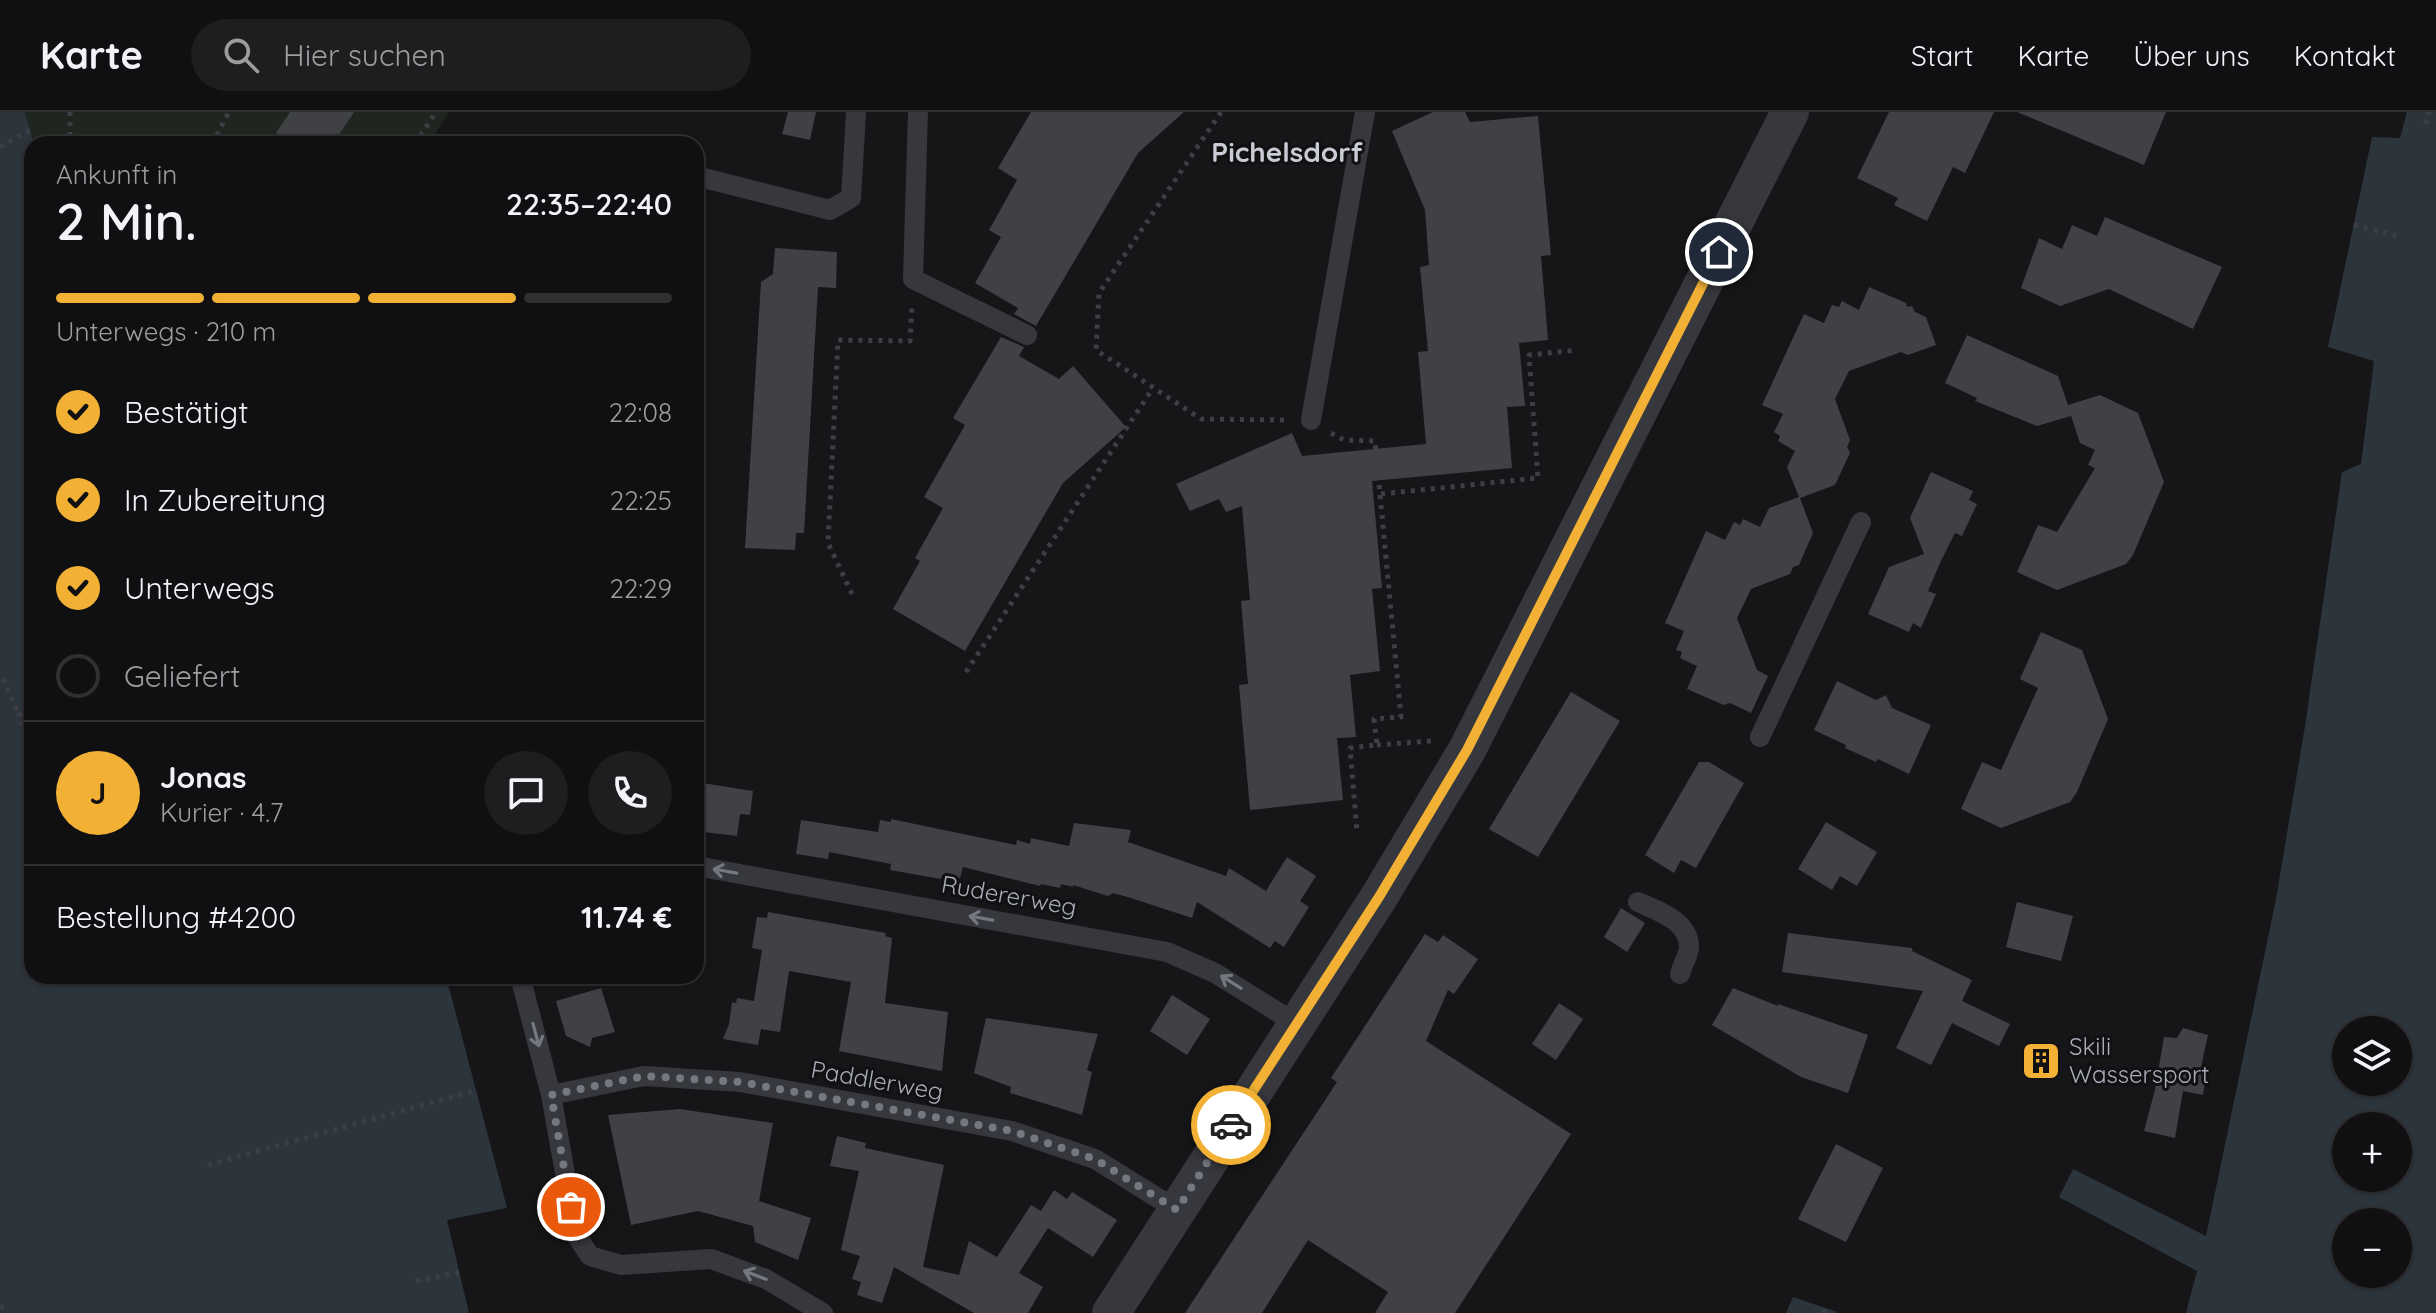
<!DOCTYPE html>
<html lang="de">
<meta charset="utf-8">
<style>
:root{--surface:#101012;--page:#1e1e20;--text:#f1f3f6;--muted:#9c9d9f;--line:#303032;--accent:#f2b134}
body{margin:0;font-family:Quicksand,sans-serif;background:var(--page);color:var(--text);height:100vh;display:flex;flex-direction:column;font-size:30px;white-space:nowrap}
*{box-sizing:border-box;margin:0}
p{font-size:26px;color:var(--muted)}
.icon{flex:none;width:44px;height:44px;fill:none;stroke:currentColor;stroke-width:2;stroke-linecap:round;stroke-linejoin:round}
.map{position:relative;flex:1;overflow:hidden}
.sheet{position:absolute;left:24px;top:24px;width:680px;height:848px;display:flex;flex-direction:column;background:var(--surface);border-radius:24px;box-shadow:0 2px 6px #0004,0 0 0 2px var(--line)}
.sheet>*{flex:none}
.buttons{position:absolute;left:2332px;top:904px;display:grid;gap:16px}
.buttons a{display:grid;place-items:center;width:80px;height:80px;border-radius:50%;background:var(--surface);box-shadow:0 2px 6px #0004,0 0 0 2px var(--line);font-size:40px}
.pin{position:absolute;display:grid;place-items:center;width:68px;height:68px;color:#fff;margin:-34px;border:4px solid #fff;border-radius:50%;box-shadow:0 2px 8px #0007}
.courier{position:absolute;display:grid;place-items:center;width:80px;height:80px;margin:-40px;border:6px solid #f2b134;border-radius:50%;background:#fff;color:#222;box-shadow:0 2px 10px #0007}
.head em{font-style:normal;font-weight:600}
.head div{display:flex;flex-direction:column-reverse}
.head{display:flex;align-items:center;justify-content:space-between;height:136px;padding:0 32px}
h1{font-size:52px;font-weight:600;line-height:60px}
.bar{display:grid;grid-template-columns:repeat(4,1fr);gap:12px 8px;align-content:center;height:96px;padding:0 32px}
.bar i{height:10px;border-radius:6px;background:var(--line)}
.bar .selected{background:var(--accent)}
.bar p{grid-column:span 4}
.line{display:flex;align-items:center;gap:20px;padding:0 32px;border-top:2px solid var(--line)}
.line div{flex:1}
.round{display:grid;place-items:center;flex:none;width:84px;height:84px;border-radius:42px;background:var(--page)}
ol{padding:0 32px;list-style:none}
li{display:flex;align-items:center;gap:24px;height:88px}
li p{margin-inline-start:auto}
li .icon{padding:8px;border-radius:50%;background:var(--accent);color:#111;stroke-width:4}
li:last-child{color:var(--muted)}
li i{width:44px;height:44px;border:4px solid var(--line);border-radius:50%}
header{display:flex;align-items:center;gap:48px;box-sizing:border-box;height:112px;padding:0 40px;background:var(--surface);border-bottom:2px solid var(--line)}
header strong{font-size:38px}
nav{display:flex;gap:44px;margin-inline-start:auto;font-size:28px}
.search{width:560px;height:72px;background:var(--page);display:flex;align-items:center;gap:20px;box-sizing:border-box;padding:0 28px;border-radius:44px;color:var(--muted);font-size:30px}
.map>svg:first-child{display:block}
</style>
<header>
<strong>Karte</strong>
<div class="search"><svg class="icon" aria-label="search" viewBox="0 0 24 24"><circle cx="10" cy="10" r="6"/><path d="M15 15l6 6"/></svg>Hier suchen</div>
<nav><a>Start</a><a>Karte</a><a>Über uns</a><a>Kontakt</a></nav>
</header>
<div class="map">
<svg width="2436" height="1201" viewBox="0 0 2436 1201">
<rect width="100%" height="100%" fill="#161618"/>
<path fill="#1e261f" d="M25,0H449L429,32H34Z"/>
<path fill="#2c353c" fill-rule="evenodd" d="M0,0H25L34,32L32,864H446L507,1096L447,1108L469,1201H0Z
M2407,0H2436V1201H2186L2197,1159L2059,1085L2073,1057L2206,1124L2276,787L2305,614L2342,360L2361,352L2374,249L2328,235L2372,25L2400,26ZM2398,918V970H2346V918ZM2346,1014H2398V1066H2346ZM2346,1110H2398V1162H2346Z
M1793,1185L1837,1200L1836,1201H1786Z"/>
<path fill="#404145" d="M290,0H354L333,32H293L276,21Z
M788,0H816L810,28L782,22Z
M1031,0H1184L1138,41L1036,214L1014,202L1018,196L975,171L1001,125L989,118L1017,68L998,56Z
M1433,0H1465L1470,10L1538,4L1551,143L1541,144L1548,228L1519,231L1525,294L1507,295L1512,356L1372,369L1382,476L1372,477L1380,559L1350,563L1356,625L1337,626L1343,688L1250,698L1239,573L1248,572L1241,489L1250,488L1242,394L1226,400L1219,387L1190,399L1176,372L1292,321L1302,344L1426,332L1418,240L1428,239L1420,155L1429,153L1425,98L1392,19Z
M1889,0H1994L1965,61L1953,55L1927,109L1894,93L1898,86L1857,66Z
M2017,0H2166L2144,53Z
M2105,105L2222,155L2193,217L2109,177L2060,194L2021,176L2039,126L2062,137L2072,113L2097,124Z
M775,136L837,140L836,176L818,175L804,421H796L795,438L745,436L761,170L773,162Z
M1869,175L1906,191L1907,195L1912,194L1915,200L1926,205L1936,233L1908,243L1901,240L1849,259L1835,287L1850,328L1847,335L1850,341L1835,373L1800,386L1813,421L1799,453L1793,455L1790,462L1751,477L1737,506L1757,558L1768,564L1751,601L1730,591L1724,593L1687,577L1697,554L1680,546L1682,540L1676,538L1684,519L1665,511L1706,419L1725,428L1734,410L1740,413L1743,407L1760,415L1769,396L1799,385L1787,355L1795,339L1778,329L1780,324L1774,320L1783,302L1762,293L1804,202L1824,211L1832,193L1839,195L1842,189L1859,198Z
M1967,223L2058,264L2068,293L2100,283L2138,301L2164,370L2133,443L2126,452L2057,478L2017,460L2038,413L2057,420L2095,356L2088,353L2095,338L2080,331L2071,304L2037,314L1975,289L1977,286L1945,271Z
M1001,225L1024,235L1019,244L1059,267L1073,254L1126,315L1063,371L965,539L893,497L920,449L915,446L943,396L924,385L965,313L953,306Z
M1931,360L1973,379L1969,388L1977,392L1962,424L1955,421L1940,451L1928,479L1936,482L1921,516L1913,511L1909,520L1868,502L1889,455L1924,442L1910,406Z
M2041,520L2082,538L2108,607L2077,680L2070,690L2001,716L1961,697L1982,650L2001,658L2038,576L2020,567Z
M1837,569L1876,588L1886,583L1892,596L1931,613L1909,662L1878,647L1876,650L1845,636L1846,633L1814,618Z
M1571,580L1620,609L1538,745L1489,717Z
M1699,650H1709L1744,671L1696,756L1681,748L1674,761L1645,743Z
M696,670L753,679L750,703L740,702L737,724L696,719Z
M891,707L1016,733L1017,728L1030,732L1031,726L1069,734L1074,711L1131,718L1128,730L1226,764L1229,756L1266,779L1287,745L1316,764L1300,789L1309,795L1284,835L1275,829L1270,836L1197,790L1192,806L1131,786L1113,781L1108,784L1073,773V775L1061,772L1060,776L1041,772L1040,774L963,755L960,766L942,763L941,767L890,758L891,752L829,740L828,747L796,742L801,708L878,720L880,708L891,710Z
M1826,710L1877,740L1857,774L1840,764L1832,778L1798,757Z
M2017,790L2073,804L2061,849L2006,835Z
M1621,796L1645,811L1627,840L1604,825Z
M768,800L886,821L885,824L892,826L885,891L948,900L942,959L839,939L851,870L789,859L780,920L761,917L758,933L723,927L729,912L732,890L736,891L737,886L754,889L762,838L752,836L757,805L767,806Z
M1788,821L1912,836V839L1972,868L1962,889L2010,912L1999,934L1952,911L1931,953L1896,936L1923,879L1782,860Z
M1425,822L1438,830L1443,823L1478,847L1454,882L1448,878L1426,929L1571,1022L1455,1201H1375L1388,1180L1308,1128L1262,1201H1185L1337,970L1331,966Z
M601,876L615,920L592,926L590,935L566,924L556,889Z
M1733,876L1778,894V892L1868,923L1848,981L1801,965L1712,913Z
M1172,883L1210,907L1187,943L1150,919Z
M1559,891L1583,907L1556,948L1532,932Z
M986,906L1098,922L1087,958L1092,960L1082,1003L1010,981L1011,975L974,961Z
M2183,916L2208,923L2201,955L2207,957L2203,983L2183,979L2175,1026L2144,1019L2155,978L2164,925L2177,926Z
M680,997L773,1011L759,1089L811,1106L798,1148L755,1130L753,1114L698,1099L631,1113L608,1003Z
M837,1024L866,1031L865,1036L944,1053L923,1155L959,1163L969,1129L997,1145L1031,1093L1041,1099L1054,1078L1067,1087L1072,1080L1117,1108L1093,1145L1048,1116L1019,1161L1043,1175L1028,1201H974L894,1155L882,1191L857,1183L861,1170L852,1167L860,1144L841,1138L859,1059L830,1054Z
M1836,1032L1883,1056L1846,1130L1798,1107Z"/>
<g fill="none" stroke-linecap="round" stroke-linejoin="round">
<path stroke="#3d3f44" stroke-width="5" stroke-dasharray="4 6" stroke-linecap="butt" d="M70,0V32
M1221,0L1099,181L1096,238L1201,307L1285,308
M2426,12L2429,0
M212,32L229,0
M415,32L436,0
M0,35L30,18
M2354,113L2397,124
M1331,321L1344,328L1375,329L1401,605L1374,607L1377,633L1350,636L1357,720
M1381,382L1538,366L1529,243L1577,238
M852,482L828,431L838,228L910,229L912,196
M966,560L1153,276
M3,567L19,603
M32,599L19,603L32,642
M1377,633L1432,629
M208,1053L477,978
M416,1169L460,1160
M0,1195L6,1194
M1824,1201L1825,1196"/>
<path stroke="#37383d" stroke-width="20" d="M918,0L913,167L1027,223
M696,64L830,98L851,86L856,0
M1311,308L1365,0
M1760,625L1861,410
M696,754L1167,840L1215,861L1297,912
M1638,790C1658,799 1690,809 1689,836C1688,844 1682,854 1680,862
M520,864L551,983L576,1123L590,1144L621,1153L711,1147L766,1167L823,1201
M551,983L644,964L740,970L1012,1019L1095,1047L1177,1098"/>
<path stroke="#37383d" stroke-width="38" d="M1111,1201L1379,785L1467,638L1790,0"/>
</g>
<defs><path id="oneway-shaft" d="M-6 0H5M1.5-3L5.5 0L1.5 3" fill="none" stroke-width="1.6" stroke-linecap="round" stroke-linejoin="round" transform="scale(2)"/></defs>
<g stroke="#757881">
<use href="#oneway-shaft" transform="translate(725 759) rotate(-170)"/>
<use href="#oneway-shaft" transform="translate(981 806) rotate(-170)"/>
<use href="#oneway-shaft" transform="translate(1231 870) rotate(-148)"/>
<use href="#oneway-shaft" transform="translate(536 923) rotate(75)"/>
<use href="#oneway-shaft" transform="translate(755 1163) rotate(-159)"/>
</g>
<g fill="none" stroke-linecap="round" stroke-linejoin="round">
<path stroke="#757880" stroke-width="8" stroke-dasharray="0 14.4" d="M571,1095L551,983L644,964L740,970L1012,1019L1095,1047L1177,1098L1231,1013"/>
<path stroke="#f2b134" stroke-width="10" d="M1231,1013L1379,785L1467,638L1719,140"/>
</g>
<defs>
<symbol id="building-square" viewBox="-11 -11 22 22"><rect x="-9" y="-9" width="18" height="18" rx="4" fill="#f2b134" stroke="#111113"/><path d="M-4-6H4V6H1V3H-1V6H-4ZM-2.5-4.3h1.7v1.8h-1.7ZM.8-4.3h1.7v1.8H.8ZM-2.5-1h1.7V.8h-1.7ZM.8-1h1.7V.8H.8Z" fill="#111"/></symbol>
</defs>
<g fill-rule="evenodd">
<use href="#building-square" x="2019" y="927" width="44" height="44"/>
</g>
<g text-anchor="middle" stroke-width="6" stroke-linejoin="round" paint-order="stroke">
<g font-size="24" fill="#a8adb8" stroke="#111113">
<text transform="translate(1009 784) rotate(10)" y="8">Rudererweg</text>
<text transform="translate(877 969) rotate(10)" y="8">Paddlerweg</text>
</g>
<g font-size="24" fill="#a8adb8" stroke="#111113" text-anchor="start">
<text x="2069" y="943">Skili<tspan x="2069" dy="28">Wassersport</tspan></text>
</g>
<g font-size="28" font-weight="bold" fill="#c9ccd4" stroke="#111113">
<text x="1287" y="50">Pichelsdorf</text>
</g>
</g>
</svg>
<div class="buttons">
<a><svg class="icon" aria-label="layers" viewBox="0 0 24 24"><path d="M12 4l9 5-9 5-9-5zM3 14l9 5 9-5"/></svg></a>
<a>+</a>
<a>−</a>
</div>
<div class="pin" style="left:571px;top:1095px;background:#ea580c"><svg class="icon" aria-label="bag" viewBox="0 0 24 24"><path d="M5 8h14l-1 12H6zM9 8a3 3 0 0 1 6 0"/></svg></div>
<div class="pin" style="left:1719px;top:140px;background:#1f2937"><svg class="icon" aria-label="home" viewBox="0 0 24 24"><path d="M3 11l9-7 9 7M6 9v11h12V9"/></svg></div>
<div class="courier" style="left:1231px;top:1013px"><svg class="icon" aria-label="car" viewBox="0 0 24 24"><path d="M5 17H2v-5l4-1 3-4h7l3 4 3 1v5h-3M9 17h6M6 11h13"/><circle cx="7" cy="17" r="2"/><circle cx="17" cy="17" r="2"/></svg></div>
<section class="sheet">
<div class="head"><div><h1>2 Min.</h1><p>Ankunft in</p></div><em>22:35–22:40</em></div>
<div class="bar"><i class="selected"></i><i class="selected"></i><i class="selected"></i><i></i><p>Unterwegs · 210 m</p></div>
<ol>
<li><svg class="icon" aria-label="check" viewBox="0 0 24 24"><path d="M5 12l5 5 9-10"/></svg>Bestätigt<p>22:08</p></li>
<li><svg class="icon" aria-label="check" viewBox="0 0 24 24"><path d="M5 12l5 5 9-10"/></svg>In Zubereitung<p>22:25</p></li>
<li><svg class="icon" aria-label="check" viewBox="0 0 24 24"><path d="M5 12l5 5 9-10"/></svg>Unterwegs<p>22:29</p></li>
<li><i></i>Geliefert</li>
</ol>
<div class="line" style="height:144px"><b class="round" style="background:var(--accent);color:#111">J</b><div><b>Jonas</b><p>Kurier · 4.7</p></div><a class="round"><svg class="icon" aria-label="chat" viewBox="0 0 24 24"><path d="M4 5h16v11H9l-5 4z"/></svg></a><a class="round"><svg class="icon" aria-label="phone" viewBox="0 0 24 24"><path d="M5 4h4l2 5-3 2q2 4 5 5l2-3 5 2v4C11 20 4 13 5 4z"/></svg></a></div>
<div class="line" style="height:104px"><div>Bestellung #4200</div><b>11.74 €</b></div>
</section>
</div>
